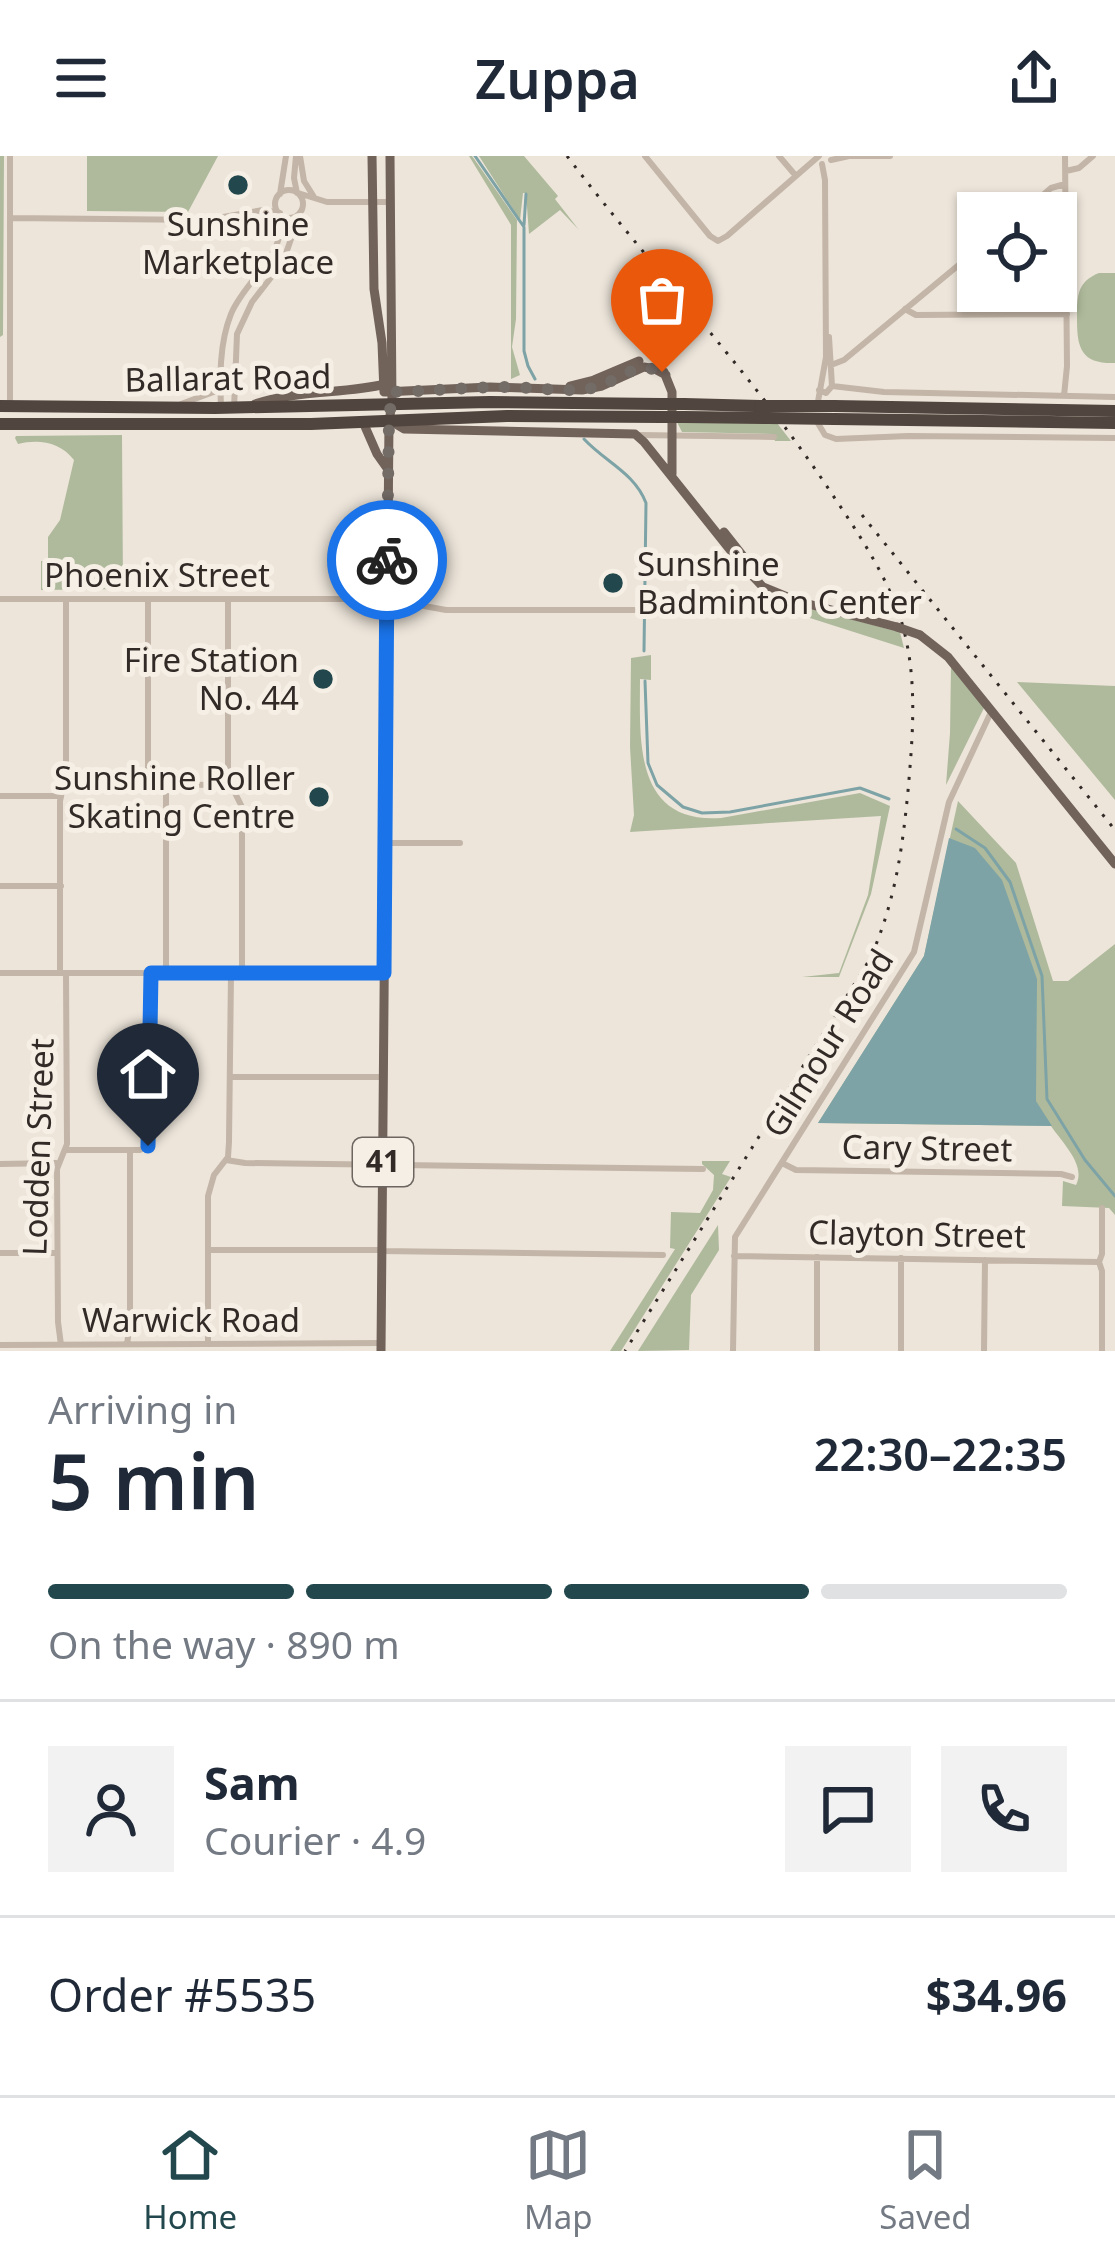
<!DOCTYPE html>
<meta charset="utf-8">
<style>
:root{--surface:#fff;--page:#f2f2f3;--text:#1f2937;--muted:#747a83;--line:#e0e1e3;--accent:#22484d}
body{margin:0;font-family:"Noto Sans",sans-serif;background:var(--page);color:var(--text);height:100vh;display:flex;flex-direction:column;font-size:45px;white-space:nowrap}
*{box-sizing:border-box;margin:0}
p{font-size:39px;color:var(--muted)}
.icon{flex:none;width:66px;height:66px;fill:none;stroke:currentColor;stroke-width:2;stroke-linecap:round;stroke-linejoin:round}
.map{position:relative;height:1195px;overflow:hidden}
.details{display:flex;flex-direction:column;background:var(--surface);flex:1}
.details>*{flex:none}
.tools{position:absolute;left:957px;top:36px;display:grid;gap:24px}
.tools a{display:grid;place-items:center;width:120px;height:120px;border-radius:0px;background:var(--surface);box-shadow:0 3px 9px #0004;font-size:60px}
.pin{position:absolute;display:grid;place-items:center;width:102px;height:102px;color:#fff;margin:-123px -51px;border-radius:50% 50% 50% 0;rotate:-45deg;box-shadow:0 0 12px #0007}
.pin .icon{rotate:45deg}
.courier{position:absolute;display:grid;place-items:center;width:120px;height:120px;margin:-60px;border:9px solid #1a73e8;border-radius:50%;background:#fff;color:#222;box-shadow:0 3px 15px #0007}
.headline em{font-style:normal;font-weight:600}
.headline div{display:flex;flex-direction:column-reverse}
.headline{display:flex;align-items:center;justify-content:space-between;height:204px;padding:0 48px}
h1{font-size:78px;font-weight:600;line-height:90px}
.bar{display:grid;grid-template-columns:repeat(4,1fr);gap:18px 12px;align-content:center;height:144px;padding:0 48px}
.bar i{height:15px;border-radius:9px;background:var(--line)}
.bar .current{background:var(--accent)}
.bar p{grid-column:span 4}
.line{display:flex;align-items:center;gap:30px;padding:0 48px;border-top:3px solid var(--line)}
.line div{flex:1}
.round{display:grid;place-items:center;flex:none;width:126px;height:126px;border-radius:0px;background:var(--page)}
header{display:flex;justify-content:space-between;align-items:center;height:156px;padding:0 48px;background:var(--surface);font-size:54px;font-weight:600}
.tab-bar{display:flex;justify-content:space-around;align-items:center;height:168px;border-top:3px solid var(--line);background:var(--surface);font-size:33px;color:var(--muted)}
.tab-bar a{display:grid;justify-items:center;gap:6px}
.tab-bar .current{color:var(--accent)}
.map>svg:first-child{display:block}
</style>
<header><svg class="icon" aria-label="menu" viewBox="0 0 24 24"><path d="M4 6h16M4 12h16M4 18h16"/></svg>Zuppa<svg class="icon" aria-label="share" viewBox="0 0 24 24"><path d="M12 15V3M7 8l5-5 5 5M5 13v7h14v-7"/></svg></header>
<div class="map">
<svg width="1115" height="1195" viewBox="0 0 1115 1195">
<rect width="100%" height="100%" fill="#ede5da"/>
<path fill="#afba9c" d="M0,0H4L3,179L0,181Z
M87,0H218L188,56L87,55Z
M469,0H472L517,64L516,163L512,191L520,219L511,223V69Z
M479,0H524L558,40L555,43L579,74L560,54L529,78L526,37H523L520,64Z
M1099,117H1115V207C1083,208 1077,194 1077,165C1077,142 1076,126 1099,117Z
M677,266L777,267L791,285H775L772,278L682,276Z
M122,279L123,433L41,434V405H48V381L60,364L74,304C60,286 39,283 18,288L15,282L16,280Z
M797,449L900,476L904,492L788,455Z
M651,499V524L640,523C640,583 633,668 721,662L860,637L890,650L871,738L839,821H802L839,817L868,739L881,660L630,676L634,659L630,591L631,502Z
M951,511L984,552L946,629L950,577Z
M1017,526L1115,530V644Z
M958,645L1016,707L1053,825H1068L1115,788V1059L1109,1052L1062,1050L1063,1025L1076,1029C1086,1009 1064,989 1051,970L818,967L924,800Z
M702,1005H730L722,1018L731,1021L621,1195H610L675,1093L670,1092L671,1056L700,1057L713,1034L714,1019L702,1008Z
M718,1069L719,1094L691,1139L689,1194L638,1195Z"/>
<path fill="#7da3a6" d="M949,682L975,692L1002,724L1037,823L1036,945L1052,970L818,967L924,800Z"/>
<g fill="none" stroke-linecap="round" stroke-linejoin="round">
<path stroke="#7da3a6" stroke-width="3" d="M475,0L524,71V195L528,210L535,223
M524,69L526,38
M584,283C604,305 635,317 646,347L644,495
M645,525L648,607L657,629L683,651L702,657L730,656L860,632L889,643
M956,673L985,692L1010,726L1042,820L1047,943L1085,1004L1115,1040"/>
<path stroke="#c3b5a7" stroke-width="6" d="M296,0L294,22L297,37
M300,0L304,25L314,41
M645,0L710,80L718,85L727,80L819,0
M779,0L796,20
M831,4L849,0H890
M1066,15L1079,12L1093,0
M275 48a14 14 0 1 1 28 0a14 14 0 1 1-28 0Z
M298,37L327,46H389
M280,38L286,0
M1022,57L1051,32L1065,28
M10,62L206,64L263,54L280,57
M905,153L916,159L1067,158
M829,181L832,230
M831,209L844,204L978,93
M819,234L826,237L832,230L884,236L1115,241
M1064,240L1067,210L1065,0
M181,248L219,234
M817,251L826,201L825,24L822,8
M10,252V0
M221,253C220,221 219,188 231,158C246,122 287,101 280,58
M234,253L237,178L252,146L283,106L300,57
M816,264L825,279L836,283L908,280L1115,282
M637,279L774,281
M391,400L400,436L405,444
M0,443H386L446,454H634
M228,443V623L242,651V817
M65,628L230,629
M148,630V443
M0,640H61
M386,687H460
M0,730H61
M0,817H384
M60,817V645L66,617V443
M166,817V630
M231,921H383
M66,994H140L150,988L151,817
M226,1004L245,1007L703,1013
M782,1007L796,1014L1061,1018L1072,1021
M0,1008L56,1007
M209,1094H382
M382,1095L663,1099
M0,1097H56
M734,1100L1099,1106
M127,1188L130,1168V994
M208,1188V1040L214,1019L228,1001L229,986L231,817
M0,1189L380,1187
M61,1189L58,1166L57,1013L67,988L66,818
M733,1195L735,1081L914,796L949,646L991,556
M817,1195V1101
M901,1195V1102
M984,1195L985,1104
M1102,1195V1115L1099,1106L1102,1098V1052"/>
<path stroke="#71625a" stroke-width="9" d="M372,0L374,133L382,187L384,236
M664,216L672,236V318
M570,230L594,224L639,205
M384,236L490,231L582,234L602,230L644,211L655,213L666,219
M255,248C298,234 343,238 386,228
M363,266L377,298L389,315
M394,267L404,273L635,278L644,286L743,410L763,431L797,445L897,471
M724,376L754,414
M920,479L948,501L1115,708
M381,1195L389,265L392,248L390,0"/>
<path stroke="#51453f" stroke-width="12" d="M684,248L760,250
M0,250L215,252L490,246L661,248
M834,250L1115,255
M684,261L768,262
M834,263L1115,267
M0,268H311L507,260L661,261"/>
<path stroke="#312a27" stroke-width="3" stroke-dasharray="3 9" stroke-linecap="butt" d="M567,0C651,111 748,213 826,329C854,371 885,415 901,464C918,520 913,577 908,635C902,696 895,746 870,803L625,1195
M862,359L1115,674"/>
<path stroke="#71625a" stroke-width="9" d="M897,471L920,479"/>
<path stroke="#51453f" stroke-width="12" d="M661,248H684
M760,250H834
M661,261H684
M768,262L834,263"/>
</g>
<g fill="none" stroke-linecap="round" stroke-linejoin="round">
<path stroke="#736b66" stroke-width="12" stroke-dasharray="0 21.6" d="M387,404L389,265L392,236C430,235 468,231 506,231C531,231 569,237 592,232C618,227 634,203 662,216"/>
<path stroke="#1a73e8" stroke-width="15" d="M148,990L151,817H384L387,404"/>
</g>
<g fill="#22484d" stroke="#f6efe5" stroke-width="4.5">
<circle cx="238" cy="29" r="12"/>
<circle cx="613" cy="427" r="12"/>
<circle cx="323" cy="523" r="12"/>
<circle cx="319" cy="641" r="12"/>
</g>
<g text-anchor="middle" stroke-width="10" stroke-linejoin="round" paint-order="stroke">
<rect fill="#f6efe5" stroke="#6c6560" stroke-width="3" x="353" y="982" width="60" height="48" rx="9"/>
<g font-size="30" font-weight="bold" fill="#312a27">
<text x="383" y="1016">41</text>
</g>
<g font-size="33" fill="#312a27" stroke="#f6efe5" text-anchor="end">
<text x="238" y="80" text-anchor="middle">Sunshine<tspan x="238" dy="38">Marketplace</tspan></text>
<text x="637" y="420" text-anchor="start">Sunshine<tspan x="637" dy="38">Badminton Center</tspan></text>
<text x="299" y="516">Fire Station<tspan x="299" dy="38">No. 44</tspan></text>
<text x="295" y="634">Sunshine Roller<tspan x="295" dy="38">Skating Centre</tspan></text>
</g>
<g font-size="33" fill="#312a27" stroke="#f6efe5">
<text transform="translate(228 222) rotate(-1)" y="12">Ballarat Road</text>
<text x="157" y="431">Phoenix Street</text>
<text transform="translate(828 887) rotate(-58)" y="12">Gilmour Road</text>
<text transform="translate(38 991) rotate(-88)" y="12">Lodden Street</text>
<text transform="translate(927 992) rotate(1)" y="12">Cary Street</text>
<text transform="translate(917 1078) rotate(1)" y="12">Clayton Street</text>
<text x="191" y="1176">Warwick Road</text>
</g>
</g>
</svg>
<div class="tools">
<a><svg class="icon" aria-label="locate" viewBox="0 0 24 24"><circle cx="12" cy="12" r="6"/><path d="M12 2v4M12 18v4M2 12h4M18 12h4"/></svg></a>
</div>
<div class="pin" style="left:662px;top:216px;background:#ea580c"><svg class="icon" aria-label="bag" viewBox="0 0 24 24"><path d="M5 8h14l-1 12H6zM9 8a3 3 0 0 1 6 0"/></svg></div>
<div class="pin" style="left:148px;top:990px;background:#1f2937"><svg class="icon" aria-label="home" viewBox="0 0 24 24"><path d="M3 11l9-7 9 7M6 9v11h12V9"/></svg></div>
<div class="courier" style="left:387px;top:404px"><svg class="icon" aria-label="bike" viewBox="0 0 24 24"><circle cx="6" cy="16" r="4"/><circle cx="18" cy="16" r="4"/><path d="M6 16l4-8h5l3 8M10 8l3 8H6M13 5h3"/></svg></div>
</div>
<section class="details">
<div class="headline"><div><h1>5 min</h1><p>Arriving in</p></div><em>22:30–22:35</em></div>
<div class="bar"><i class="current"></i><i class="current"></i><i class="current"></i><i></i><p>On the way · 890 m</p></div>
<div class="line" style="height:216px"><a class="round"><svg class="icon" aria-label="person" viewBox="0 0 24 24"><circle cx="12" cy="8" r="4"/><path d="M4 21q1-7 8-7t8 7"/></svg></a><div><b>Sam</b><p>Courier · 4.9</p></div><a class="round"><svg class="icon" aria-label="chat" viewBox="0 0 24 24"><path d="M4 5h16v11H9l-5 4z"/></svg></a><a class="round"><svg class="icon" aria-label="phone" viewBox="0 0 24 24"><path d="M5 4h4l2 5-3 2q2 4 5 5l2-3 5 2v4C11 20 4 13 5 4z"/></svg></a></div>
<div class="line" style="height:156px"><div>Order #5535</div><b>$34.96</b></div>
</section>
<nav class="tab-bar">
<a class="current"><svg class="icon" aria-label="home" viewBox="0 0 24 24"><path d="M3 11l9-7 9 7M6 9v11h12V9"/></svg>Home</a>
<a><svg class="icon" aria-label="map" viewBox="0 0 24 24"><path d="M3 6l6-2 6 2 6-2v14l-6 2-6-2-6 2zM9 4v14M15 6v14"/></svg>Map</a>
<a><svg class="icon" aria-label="saved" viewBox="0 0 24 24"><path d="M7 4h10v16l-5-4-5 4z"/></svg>Saved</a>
</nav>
